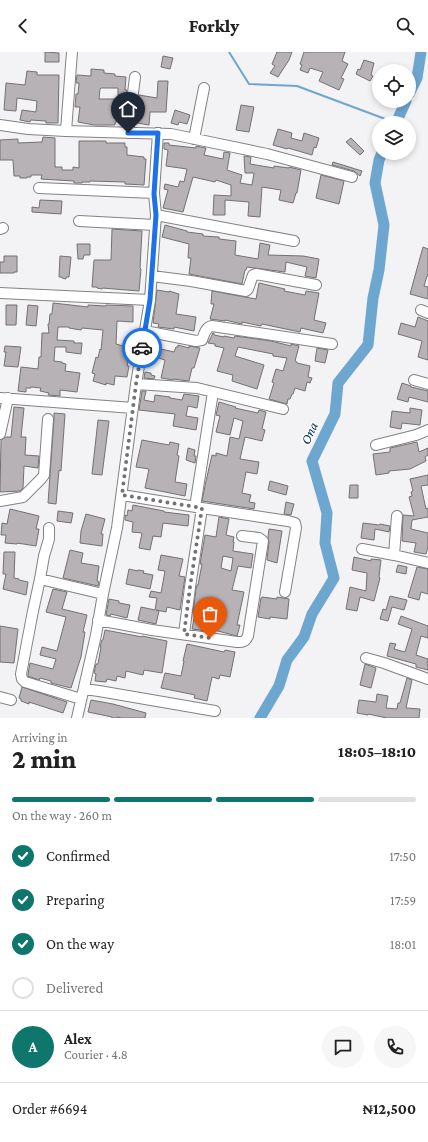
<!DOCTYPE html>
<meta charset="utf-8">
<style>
:root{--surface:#fff;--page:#f6f6f6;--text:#222;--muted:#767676;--line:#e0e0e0;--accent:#0f766e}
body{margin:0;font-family:"Crimson Pro",serif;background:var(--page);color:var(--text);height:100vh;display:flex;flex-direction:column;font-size:15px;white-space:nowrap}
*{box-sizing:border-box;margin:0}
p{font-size:13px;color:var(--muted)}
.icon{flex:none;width:22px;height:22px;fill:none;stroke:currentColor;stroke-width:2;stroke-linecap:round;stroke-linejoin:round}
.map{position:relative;height:666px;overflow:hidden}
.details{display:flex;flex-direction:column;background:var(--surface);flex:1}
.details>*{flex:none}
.buttons{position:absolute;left:372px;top:12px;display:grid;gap:8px}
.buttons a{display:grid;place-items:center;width:44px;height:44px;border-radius:50%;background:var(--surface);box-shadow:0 2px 6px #0003;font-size:20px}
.pin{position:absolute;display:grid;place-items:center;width:34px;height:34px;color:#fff;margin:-41px -17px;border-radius:50% 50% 50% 0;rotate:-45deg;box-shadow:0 0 4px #0007}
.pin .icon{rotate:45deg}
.courier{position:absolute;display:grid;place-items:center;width:40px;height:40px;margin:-20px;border:3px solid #1a73e8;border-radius:50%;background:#fff;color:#222;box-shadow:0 1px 5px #0007}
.summary em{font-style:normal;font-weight:800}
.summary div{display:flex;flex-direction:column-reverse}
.summary{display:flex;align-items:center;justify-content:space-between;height:68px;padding:0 12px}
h1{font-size:26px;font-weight:800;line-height:30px}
.bar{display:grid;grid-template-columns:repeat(4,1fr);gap:6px 4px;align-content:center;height:48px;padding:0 12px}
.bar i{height:5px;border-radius:3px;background:var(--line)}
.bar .current{background:var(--accent)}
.bar p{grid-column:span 4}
.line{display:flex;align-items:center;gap:10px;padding:0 12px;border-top:1px solid var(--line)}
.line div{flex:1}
.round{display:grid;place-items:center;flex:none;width:42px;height:42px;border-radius:21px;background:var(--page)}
ol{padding:0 12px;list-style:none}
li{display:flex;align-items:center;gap:12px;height:44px}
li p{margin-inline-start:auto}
li .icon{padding:4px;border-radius:50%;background:var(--accent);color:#fff;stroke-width:4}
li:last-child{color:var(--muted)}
li i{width:22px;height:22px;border:2px solid var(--line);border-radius:50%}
header{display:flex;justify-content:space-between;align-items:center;height:52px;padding:0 12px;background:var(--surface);font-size:18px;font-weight:800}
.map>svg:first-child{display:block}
</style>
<header><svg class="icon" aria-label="back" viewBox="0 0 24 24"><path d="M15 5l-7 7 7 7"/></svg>Forkly<svg class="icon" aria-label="search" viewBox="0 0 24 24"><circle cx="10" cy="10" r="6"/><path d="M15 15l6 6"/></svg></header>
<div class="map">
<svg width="428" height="666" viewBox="0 0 428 666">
<rect width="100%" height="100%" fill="#f3f2f5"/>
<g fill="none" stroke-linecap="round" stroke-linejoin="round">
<path stroke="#6da6cf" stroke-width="2" d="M229,0L249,32L297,34L396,71"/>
<path stroke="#6da6cf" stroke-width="11" d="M409,42L417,26L421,0
M396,71L406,49
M260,666L279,634L287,608L304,585L312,562L334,526L325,491L327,461L312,409L335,362L338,331L368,293L373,246L379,218L384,173L375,131L379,108L382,101"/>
</g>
<path fill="#b6b2b5" stroke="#747173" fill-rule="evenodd" d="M45,0L59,1V10H45Z
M277,0H292L289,8L278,25L270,21L275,14L272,12Z
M304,0H345L342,9L348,12L341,26L344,27L339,38L319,29L323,20L310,16L308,21L300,18L302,13L300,12Z
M163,4L173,6L170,17L161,15Z
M364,8L374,11L371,23L373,24L370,29L356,22L358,17L360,18Z
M91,17L104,18V21L115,22V24L126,25L125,38H127L126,45H123L122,56H117L116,71H115V73H94L78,70L80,55H75L76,42H78L79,31H76L77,23L91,24ZM101,36H118V47H99L100,37Z
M27,19L37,20V23H59L58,71H46V69L31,68L30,70L20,68L22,58L36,60L37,49L17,46L16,59L4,58L6,31L25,33Z
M158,29H168L166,60H150L149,73L137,71L139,54H138L139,43L157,46Z
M241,53L254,55L249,80L236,78Z
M175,58L190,63L187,72L179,70L178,73L171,71Z
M278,77L292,81L291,86L302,89L304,81L319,86L316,96L314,95L312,103L288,96L287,97L273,93Z
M43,85L55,86V115H62V118H73V115L79,116V89H106V91H125V95H127V103L144,105V107H146L144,133L125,132V130L90,129V130H82V131H74V129L41,127L42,123H31V125H27V126H20V124H14L13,108H0V88L18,87V91L42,90Z
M351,86L364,99L360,103L346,90Z
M164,91H169V93L196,96V94L206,96L204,103L223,107L224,100L230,101L227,118L242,123L240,131L252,133L254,121H245L244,104L251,105L250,112L274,116V114L289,116V115L301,118L297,141H296L293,151L279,148L281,138L262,135L260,165L248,164L249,150L225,148V163H213L214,143L231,144V133L216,128L215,130L193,125L183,160L163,156L168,138L164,137L165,132L178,135L180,129L184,130L187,117L166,114L168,98L164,97Z
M333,110L362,119L360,124L354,119L332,113Z
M321,123L344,129L339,152L316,146Z
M40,148L62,149L61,162L32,160V155L39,156Z
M165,173L187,179V180L203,182V184L219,185V187L236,189L235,203L258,207L260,191L270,193L268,203L303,204L319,207L316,226L305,224L307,215L286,210L285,220L247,215L246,218H245L242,232L189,222L191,206H188L189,192L162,185Z
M112,177L142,179L140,216L141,217L139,239L102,236V237L97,236V235H92L94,208H111Z
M77,192H90V203H84L83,207H78Z
M423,195L428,197V224H427L424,234L428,235V247L410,242Z
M4,204H17V220H14V221H0V210H4Z
M60,204L71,205L69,225H66V227L62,226V225H59Z
M259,231L285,237L284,239L305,243L306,239L319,241L314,268L326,271L323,281L301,276L300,280L262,272L261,274L242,270V272L225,268V269L210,267L214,252H211L212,239L256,247Z
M157,238L169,240V239L179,242L176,262L196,265L194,279L174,275V277L158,275L159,272L153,271Z
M53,251L88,255V253L106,254V253L133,254V270L117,269L116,292L131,296L127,314H129L127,325L115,324L114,333L106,331V333L93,329L95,322L92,321L96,305L98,306L100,297L101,298L103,278L82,276L81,278L69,276V275H58L57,288L74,289V291H82L81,302L66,300V295H55L54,309L62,310V311L66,312L65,319L80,321L77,340L60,338V344L48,343L49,341L40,339L41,336L31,335V336H26V340L18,339L21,315L38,317L39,305H41L42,281H49L48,272H49L50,262H52Z
M6,253H17L16,273H6Z
M28,253L38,254L36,274L26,273Z
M418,265L428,269V308L418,305L422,289L398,282L401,271L415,275Z
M213,281H214V283L224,285V284L234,286L235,284L271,289L291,294V292L299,294L295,309L297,310V311L310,314L308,325L312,326L310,331L307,330L305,339L295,336L293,342H292L290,347H288L287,352L269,347L274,331L272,330L276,317L283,319L287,306L273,304V302L238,295L235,304L264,313L257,337L232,329L233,323L217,319L224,296L215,294V292L208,291Z
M150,289L159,291L157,296L174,300L176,295H178V293L189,296V294L200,296L194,316H192L189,329L173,327V328L161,326L165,308L155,305V308L147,306Z
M5,294L21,295L18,315L4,314L6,300H4Z
M317,296L328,298L325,311L315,309Z
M145,320L151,321V323L155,324L154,327L144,326Z
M402,331L411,334V335L428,339V350L409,345L408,350L397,347Z
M142,339H146L144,348L154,350L155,343L170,345V346L182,348L184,342L199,344L197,356L188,354L186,364L198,366L196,378L173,374L175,362L139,358Z
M219,350L236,355L235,356L258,361L259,358L266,360L262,377L265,378L262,389L245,385L240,407L259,410L257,422L246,420L242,441L251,443L249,450L255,451L254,457L202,449L206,429L212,403L216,404V401L227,404L230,385L239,387L243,369L234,366L230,383L216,380L220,364L216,363Z
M14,355L24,356L21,385H26L25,403L39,404L38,416L24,414L23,436L20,439L0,440L1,388L6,385H11Z
M410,356L422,358L420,373L402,371L401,377L390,375L392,359L410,361Z
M54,361L65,362L61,419L59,418L56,452L48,451L54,367Z
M98,368L109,369L102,423L92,422Z
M142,388L169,393L170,390L179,392L177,403L179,404L175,430L187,432L185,444L145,436L149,417L136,415Z
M417,390L419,400L428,396V403L425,405L426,409L410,417L389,419V421L376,423L373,402L390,400V396Z
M188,396L195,398L194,404H196L195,411L186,408Z
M428,423V433L421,434L426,457L428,456V465L412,468L411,477L428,481V495L426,502L414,500L416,491L402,489L403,463L414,464L409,445L412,444L411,440L413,439L410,427Z
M270,429L288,434L286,443L268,438Z
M350,433H358V446H349Z
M286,450L294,452L291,463L284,462Z
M133,453L164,459V460L189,463L188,474L163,471L161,485L153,484L150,498L139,496L142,481L132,480L133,470L125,468V463L127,464L128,458L132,459Z
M10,457L39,464L36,477H39L36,494L17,491V492L5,491L6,483H1L2,471L7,472Z
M58,459L73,461L71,471L57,469Z
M86,462L105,467L101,482H103L102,494L80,491L81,479Z
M219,465L229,467L226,483L234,485L233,490H234L233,499L253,502L251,516L238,514L232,538L244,540L237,573H240L237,584L214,578V580L192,577L195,561H193L196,537L197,533H198L202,512H200L205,483L216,485ZM223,504L233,506L231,519L221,516Z
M363,471L379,473L380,472L390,474L389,480L375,477L374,488L361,486Z
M269,477L282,479L277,511L267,508L269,490L268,485Z
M70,498L83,501L81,511L99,514L97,529L99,530L98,534L63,526Z
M4,500H15L14,526L19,527V528L28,530L26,543L3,537L6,522H3Z
M161,503L183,507L179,524L185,525L180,558L167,555L166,560L156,558L159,559L156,572L138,568L141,555L155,558L157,546L149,545L151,539L161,541L165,519L158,518Z
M354,505L371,509V507L381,508L379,525L380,526L374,549L360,545L357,559L346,557L350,535L366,539L367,521L352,518Z
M398,513L407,515L406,522L396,520Z
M417,515L428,517V542L421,540L419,548L408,545Z
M129,517L138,519V518L144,519L143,521L153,523L150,537L126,532Z
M53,537L67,540L62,557L87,563L83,580H85L81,605L71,636L51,631V629L40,626L39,628L28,624V622L30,611L53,617L56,607L40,603L42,595L57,599L66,565L46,560Z
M390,544L407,548L404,558L392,555L388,569L380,567L383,557L386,558Z
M262,545L277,547V545L289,547L287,567L270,565V567L258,565L261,546H262Z
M109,547L119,549V551L130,553L127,566L111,562L110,564L106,563Z
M401,564L428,574V586L421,584L416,603L428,607L427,612L428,613V618L416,615V612L387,604L390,591L396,592L394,597L405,600L412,577L398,572Z
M0,574L18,577L14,611L0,610Z
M105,578L142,585V584L167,589L162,621L144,618L143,623L126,619L125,626L117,624L116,629L107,627L106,630L95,629L96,622L94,621L96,612H98L101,595H100L102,588H103Z
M187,592L224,600L225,598L235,600L230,625L220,623L219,627L212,625L207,649L194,646L195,643L161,636L165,621L181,624L184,609H183Z
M365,612L376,616L371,636L360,633Z
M407,626L412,628L406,656L420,657L419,666H387L368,662V663L357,661L359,648L376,650L377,642L388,644L386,656L397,657L398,651H400Z
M22,635L67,650L63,661L29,650V652L21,649V647L19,646Z
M91,648L113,652L146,661L145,666H122L117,665V666H112V665L88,660Z"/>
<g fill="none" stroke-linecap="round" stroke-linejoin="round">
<defs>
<path id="minor" d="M0,73L28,77L66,79L171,82L267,102L352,125
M66,79L72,0
M128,81L135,25
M194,87L204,36
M39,136L154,141
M156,163L294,189
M79,169L155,173
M0,177L3,176
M152,224L191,229L246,239L248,237L253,223L256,222L316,233
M0,241L150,248
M421,258L428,261
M145,279L196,289L202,288C204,282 206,275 212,274L332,292
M414,328L428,332
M136,332L197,336L283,357
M0,346L133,356
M0,382L8,346
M376,393L416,383L428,378
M122,443L202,456L190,535L184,582
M0,449L23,445L41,427L44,423L48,367
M195,455L213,340
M202,456L288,469L295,471L296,476L285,540
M397,464L394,503L428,511
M362,497L394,503
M40,527L44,504L49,487V476
M98,568L152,578L237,590C243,590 245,590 248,584L263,489L259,486L242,484
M366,606L384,611L428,627
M84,637L99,639L215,659
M0,645L11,648
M81,647L25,630L22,627L21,622L33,559L40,527L103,542
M77,666L96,583L103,542L117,476L136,332L150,248L156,163L154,141L158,81"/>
</defs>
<use href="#minor" stroke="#828184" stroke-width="12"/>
<use href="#minor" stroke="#fff" stroke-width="10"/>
</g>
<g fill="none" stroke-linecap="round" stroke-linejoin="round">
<path stroke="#727274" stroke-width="4" stroke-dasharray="0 7.2" d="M142,296L136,332L122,443L202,456L190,535L184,582L210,586"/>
<path stroke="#1a73e8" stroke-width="5" d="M128,81H158L154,142L156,163L150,248L142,296"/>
</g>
<g text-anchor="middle" stroke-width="3" stroke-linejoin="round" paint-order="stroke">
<g font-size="14" font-style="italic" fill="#02324d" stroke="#fff">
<text transform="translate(309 381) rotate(-65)" y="5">Ona</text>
</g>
</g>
</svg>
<div class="buttons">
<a><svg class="icon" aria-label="locate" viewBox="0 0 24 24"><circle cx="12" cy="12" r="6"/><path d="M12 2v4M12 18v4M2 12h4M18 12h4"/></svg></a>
<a><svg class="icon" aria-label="layers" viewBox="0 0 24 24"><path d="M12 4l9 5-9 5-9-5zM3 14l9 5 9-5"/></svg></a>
</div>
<div class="pin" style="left:210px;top:586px;background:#ea580c"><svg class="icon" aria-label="bag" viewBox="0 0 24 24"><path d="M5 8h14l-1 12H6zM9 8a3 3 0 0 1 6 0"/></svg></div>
<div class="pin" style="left:128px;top:81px;background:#1f2937"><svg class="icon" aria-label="home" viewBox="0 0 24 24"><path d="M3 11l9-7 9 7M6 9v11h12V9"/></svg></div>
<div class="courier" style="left:142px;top:296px"><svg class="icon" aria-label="car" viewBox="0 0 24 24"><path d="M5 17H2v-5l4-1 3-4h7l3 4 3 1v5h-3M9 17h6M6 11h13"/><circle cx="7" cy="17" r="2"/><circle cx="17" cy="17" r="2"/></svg></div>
</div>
<section class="details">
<div class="summary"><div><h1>2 min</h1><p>Arriving in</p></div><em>18:05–18:10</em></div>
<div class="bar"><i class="current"></i><i class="current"></i><i class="current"></i><i></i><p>On the way · 260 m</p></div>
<ol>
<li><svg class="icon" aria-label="check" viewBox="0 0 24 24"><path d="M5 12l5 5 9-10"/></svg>Confirmed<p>17:50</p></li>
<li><svg class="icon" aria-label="check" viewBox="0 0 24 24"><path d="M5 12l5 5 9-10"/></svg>Preparing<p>17:59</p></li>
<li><svg class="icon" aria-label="check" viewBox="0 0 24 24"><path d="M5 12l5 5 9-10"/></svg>On the way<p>18:01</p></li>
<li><i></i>Delivered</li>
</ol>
<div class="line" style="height:72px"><b class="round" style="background:var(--accent);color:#fff">A</b><div><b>Alex</b><p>Courier · 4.8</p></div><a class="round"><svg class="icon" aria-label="chat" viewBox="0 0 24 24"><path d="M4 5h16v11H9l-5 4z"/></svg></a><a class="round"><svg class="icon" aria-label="phone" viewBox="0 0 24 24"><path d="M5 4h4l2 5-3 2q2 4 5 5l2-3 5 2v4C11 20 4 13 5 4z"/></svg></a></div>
<div class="line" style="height:52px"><div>Order #6694</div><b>₦12,500</b></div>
</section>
